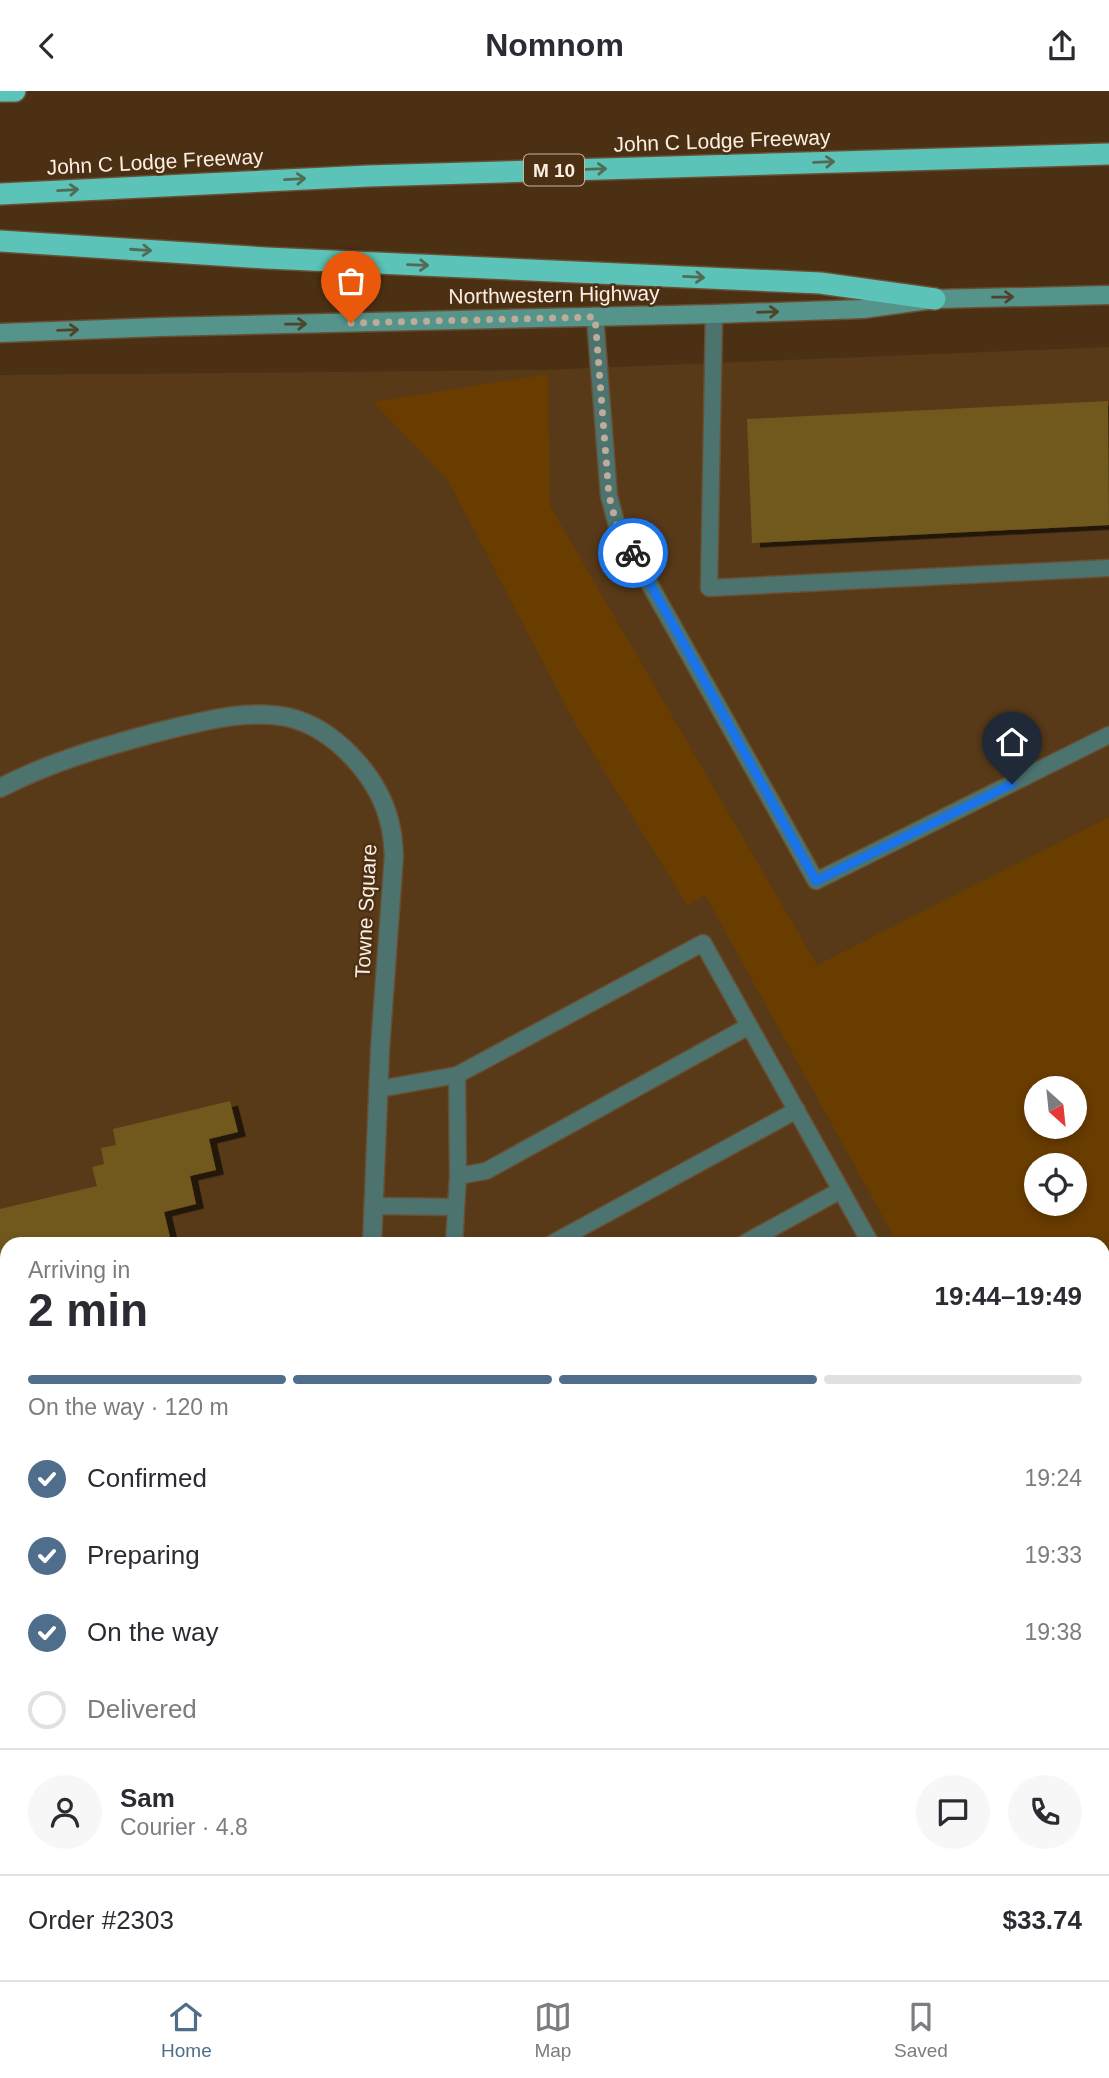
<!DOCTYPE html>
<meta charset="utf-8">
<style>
:root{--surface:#fff;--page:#f7f7f7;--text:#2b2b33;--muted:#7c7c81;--line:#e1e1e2;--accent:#4f6e8c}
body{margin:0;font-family:Helvetica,sans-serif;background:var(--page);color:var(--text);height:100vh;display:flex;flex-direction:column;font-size:26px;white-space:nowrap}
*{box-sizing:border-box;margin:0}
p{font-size:23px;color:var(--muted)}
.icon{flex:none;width:38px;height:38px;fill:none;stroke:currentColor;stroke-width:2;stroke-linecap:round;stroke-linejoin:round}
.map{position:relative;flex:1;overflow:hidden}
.drawer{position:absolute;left:0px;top:1146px;width:1110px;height:744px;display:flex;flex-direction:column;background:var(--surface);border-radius:21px 21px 0 0;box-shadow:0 4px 10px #0003}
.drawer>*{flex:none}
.needle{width:46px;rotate:153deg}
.fabs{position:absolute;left:1024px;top:985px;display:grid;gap:14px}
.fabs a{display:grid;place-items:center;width:63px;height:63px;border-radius:50%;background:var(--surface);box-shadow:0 4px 10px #0003;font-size:35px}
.pin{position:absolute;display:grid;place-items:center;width:60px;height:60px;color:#fff;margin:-72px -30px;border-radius:50% 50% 50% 0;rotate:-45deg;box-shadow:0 0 7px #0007}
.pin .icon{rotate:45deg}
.courier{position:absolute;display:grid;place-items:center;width:70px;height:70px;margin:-35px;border:5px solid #1a73e8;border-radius:50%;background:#fff;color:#222;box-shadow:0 2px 9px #0007}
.summary em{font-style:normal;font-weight:700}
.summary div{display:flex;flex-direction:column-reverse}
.summary{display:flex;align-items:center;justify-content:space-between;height:119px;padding:0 28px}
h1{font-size:46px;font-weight:700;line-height:52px}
.bar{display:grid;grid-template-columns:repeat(4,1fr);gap:10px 7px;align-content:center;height:84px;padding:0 28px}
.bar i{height:9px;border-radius:5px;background:var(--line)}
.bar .current{background:var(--accent)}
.bar p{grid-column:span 4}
.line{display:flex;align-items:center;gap:18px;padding:0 28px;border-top:2px solid var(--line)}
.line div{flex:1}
.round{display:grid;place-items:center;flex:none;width:74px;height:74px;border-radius:37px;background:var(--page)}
ol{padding:0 28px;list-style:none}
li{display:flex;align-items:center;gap:21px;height:77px}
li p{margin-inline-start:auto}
li .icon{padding:7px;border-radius:50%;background:var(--accent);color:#fff;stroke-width:4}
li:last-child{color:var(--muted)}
li i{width:38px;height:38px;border:4px solid var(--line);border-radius:50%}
header{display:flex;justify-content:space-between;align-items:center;height:91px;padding:0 28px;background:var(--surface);font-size:32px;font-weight:700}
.dock{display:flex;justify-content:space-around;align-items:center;height:98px;border-top:2px solid var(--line);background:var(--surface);font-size:19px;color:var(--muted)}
.dock a{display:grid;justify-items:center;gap:4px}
.dock .current{color:var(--accent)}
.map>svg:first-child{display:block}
</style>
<header><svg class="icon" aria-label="back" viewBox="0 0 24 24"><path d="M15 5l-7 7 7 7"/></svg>Nomnom<svg class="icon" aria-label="share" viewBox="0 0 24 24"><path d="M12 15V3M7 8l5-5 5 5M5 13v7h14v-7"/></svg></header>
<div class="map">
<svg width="1109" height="1889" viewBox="0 0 1109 1889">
<defs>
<filter id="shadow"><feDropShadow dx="8" dy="4.5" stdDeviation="0" flood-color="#0009"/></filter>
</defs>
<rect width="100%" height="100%" fill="#4c3013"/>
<path fill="#583a19" d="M1109,256V726L788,890L921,1153H7V1883H80L68,1889H0V284L543,279Z
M1109,1338V1515L1102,1503V1341Z"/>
<path fill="#693c00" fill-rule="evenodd" d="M548,283L550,415L817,874L1109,726V1176H1103L1102,1153H898L705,804L688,815L578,638L448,389L373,311ZM1036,998H1074V1036H1036ZM1036,1074H1074V1113H1036Z"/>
<path fill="#71581d" filter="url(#shadow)" d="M1108,310L1109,434L752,452L747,328Z
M230,1010L238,1041L209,1048L216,1079L190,1085L196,1113L164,1121L171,1150L156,1153H7L6,1395L0,1369V1118L97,1095L92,1076L104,1073L101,1057L116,1054L113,1038Z
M1109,1711V1784L1102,1772V1714Z
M279,1883H457L446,1889H268Z
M826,1883H1009L999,1889H815Z"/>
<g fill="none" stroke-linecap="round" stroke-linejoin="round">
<defs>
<path id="lane" d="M714,223L709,497L1109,477
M595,226L609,405L617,435L816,790L1109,644
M379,998L457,984L703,852L871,1153
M458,1085L486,1080L749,935
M375,1115L456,1116
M454,1153L458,1085L457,984
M551,1153L797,1019
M743,1153L841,1099
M0,1580L7,1578
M1102,1629L1109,1625
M0,1767L7,1763"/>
<path id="street" d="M0,697C52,670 109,654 166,639C204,630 247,618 287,626C336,637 382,689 391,738C393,746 393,756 394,764L380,958L372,1153
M1102,1270L1109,1267
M0,1865L7,1862
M1081,1883L1084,1889
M631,1889L642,1883"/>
<path id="secondary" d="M0,242L160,236L714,223L863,218L935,208L1109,204"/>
<path id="highway" d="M0,0H15
M0,103L368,85L1109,63
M0,150L266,167L820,192L935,208"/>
</defs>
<use href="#lane" stroke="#684f34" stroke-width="19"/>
<use href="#street" stroke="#684f34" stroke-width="21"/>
<use href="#secondary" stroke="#684f34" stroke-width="21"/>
<use href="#highway" stroke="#684f34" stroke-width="24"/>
<use href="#lane" stroke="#4c736e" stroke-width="16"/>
<use href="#street" stroke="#4c736e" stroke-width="18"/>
<use href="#secondary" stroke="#54948b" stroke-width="18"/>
<use href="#highway" stroke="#5bc3b7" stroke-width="21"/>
</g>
<defs><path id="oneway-shaft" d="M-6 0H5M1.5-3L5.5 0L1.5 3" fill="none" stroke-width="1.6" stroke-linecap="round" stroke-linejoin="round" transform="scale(1.75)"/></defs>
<g stroke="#526b55">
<use href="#oneway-shaft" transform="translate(824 71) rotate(-2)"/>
<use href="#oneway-shaft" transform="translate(596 78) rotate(-2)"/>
<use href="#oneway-shaft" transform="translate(295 88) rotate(-3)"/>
<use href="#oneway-shaft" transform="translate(68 99) rotate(-3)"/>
<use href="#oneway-shaft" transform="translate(141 159) rotate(4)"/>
<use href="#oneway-shaft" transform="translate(418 174) rotate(2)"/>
<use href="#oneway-shaft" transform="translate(694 186) rotate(3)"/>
</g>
<g stroke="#4e442b">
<use href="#oneway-shaft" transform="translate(1003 206) rotate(-1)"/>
<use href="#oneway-shaft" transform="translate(768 221) rotate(-2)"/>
<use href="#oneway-shaft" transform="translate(296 233) rotate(-1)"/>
<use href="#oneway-shaft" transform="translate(68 239) rotate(-2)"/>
</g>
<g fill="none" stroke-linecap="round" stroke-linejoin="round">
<path stroke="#beac9b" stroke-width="7" stroke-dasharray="0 12.6" d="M351,232L595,226L609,405L617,435L633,462"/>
<path stroke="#1a73e8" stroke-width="9" d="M633,462L816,790L1012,693"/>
</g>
<g text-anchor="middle" stroke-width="5" stroke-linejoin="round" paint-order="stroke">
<rect fill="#4c3013" stroke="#c6b6a5" stroke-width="2" x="524" y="63.5" width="60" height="31" rx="5"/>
<g font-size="19" font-weight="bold" fill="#fbefe4">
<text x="554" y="86">M 10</text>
</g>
<g font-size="21" fill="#fbefe4" stroke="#4c3013">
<text transform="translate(722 50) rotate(-2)" y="7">John C Lodge Freeway</text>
<text transform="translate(155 71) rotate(-3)" y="7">John C Lodge Freeway</text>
<text transform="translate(554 204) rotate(-1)" y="7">Northwestern Highway</text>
<text transform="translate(366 820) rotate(-87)" y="7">Towne Square</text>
</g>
</g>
</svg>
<div class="fabs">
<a><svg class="needle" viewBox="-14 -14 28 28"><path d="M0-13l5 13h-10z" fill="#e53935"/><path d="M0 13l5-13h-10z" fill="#7c7c81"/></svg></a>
<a><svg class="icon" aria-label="locate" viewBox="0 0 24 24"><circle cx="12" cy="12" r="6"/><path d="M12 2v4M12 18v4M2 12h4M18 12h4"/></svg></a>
</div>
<div class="pin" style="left:351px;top:232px;background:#ea580c"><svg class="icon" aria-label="bag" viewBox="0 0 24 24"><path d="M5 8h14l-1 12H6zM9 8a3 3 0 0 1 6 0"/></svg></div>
<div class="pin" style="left:1012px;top:693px;background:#1f2937"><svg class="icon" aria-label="home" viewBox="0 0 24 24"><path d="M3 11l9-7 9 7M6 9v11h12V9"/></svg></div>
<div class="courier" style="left:633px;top:462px"><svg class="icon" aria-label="bike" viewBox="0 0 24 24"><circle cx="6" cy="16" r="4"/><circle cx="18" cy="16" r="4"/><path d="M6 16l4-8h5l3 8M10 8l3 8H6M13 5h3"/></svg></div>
<section class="drawer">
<div class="summary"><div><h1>2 min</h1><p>Arriving in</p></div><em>19:44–19:49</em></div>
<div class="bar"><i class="current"></i><i class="current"></i><i class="current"></i><i></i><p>On the way · 120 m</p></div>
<ol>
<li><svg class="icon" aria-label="check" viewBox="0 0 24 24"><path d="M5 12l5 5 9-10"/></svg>Confirmed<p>19:24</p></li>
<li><svg class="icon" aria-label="check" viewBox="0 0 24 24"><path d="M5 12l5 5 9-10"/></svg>Preparing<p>19:33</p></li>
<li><svg class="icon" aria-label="check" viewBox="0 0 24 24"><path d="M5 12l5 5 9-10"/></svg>On the way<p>19:38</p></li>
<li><i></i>Delivered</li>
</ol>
<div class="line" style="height:126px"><a class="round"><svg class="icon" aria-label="person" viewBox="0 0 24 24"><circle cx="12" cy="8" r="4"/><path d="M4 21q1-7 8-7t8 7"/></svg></a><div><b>Sam</b><p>Courier · 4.8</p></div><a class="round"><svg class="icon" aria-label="chat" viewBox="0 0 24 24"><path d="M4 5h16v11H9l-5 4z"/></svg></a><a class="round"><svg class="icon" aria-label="phone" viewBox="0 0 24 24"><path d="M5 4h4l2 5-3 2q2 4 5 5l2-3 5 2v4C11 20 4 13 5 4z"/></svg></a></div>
<div class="line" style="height:91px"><div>Order #2303</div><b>$33.74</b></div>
</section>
</div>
<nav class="dock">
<a class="current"><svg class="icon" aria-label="home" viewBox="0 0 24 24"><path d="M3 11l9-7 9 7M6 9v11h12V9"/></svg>Home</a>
<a><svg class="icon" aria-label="map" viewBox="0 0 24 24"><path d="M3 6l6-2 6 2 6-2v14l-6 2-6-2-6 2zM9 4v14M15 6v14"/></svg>Map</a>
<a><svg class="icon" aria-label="saved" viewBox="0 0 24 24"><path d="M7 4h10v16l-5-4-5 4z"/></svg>Saved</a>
</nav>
